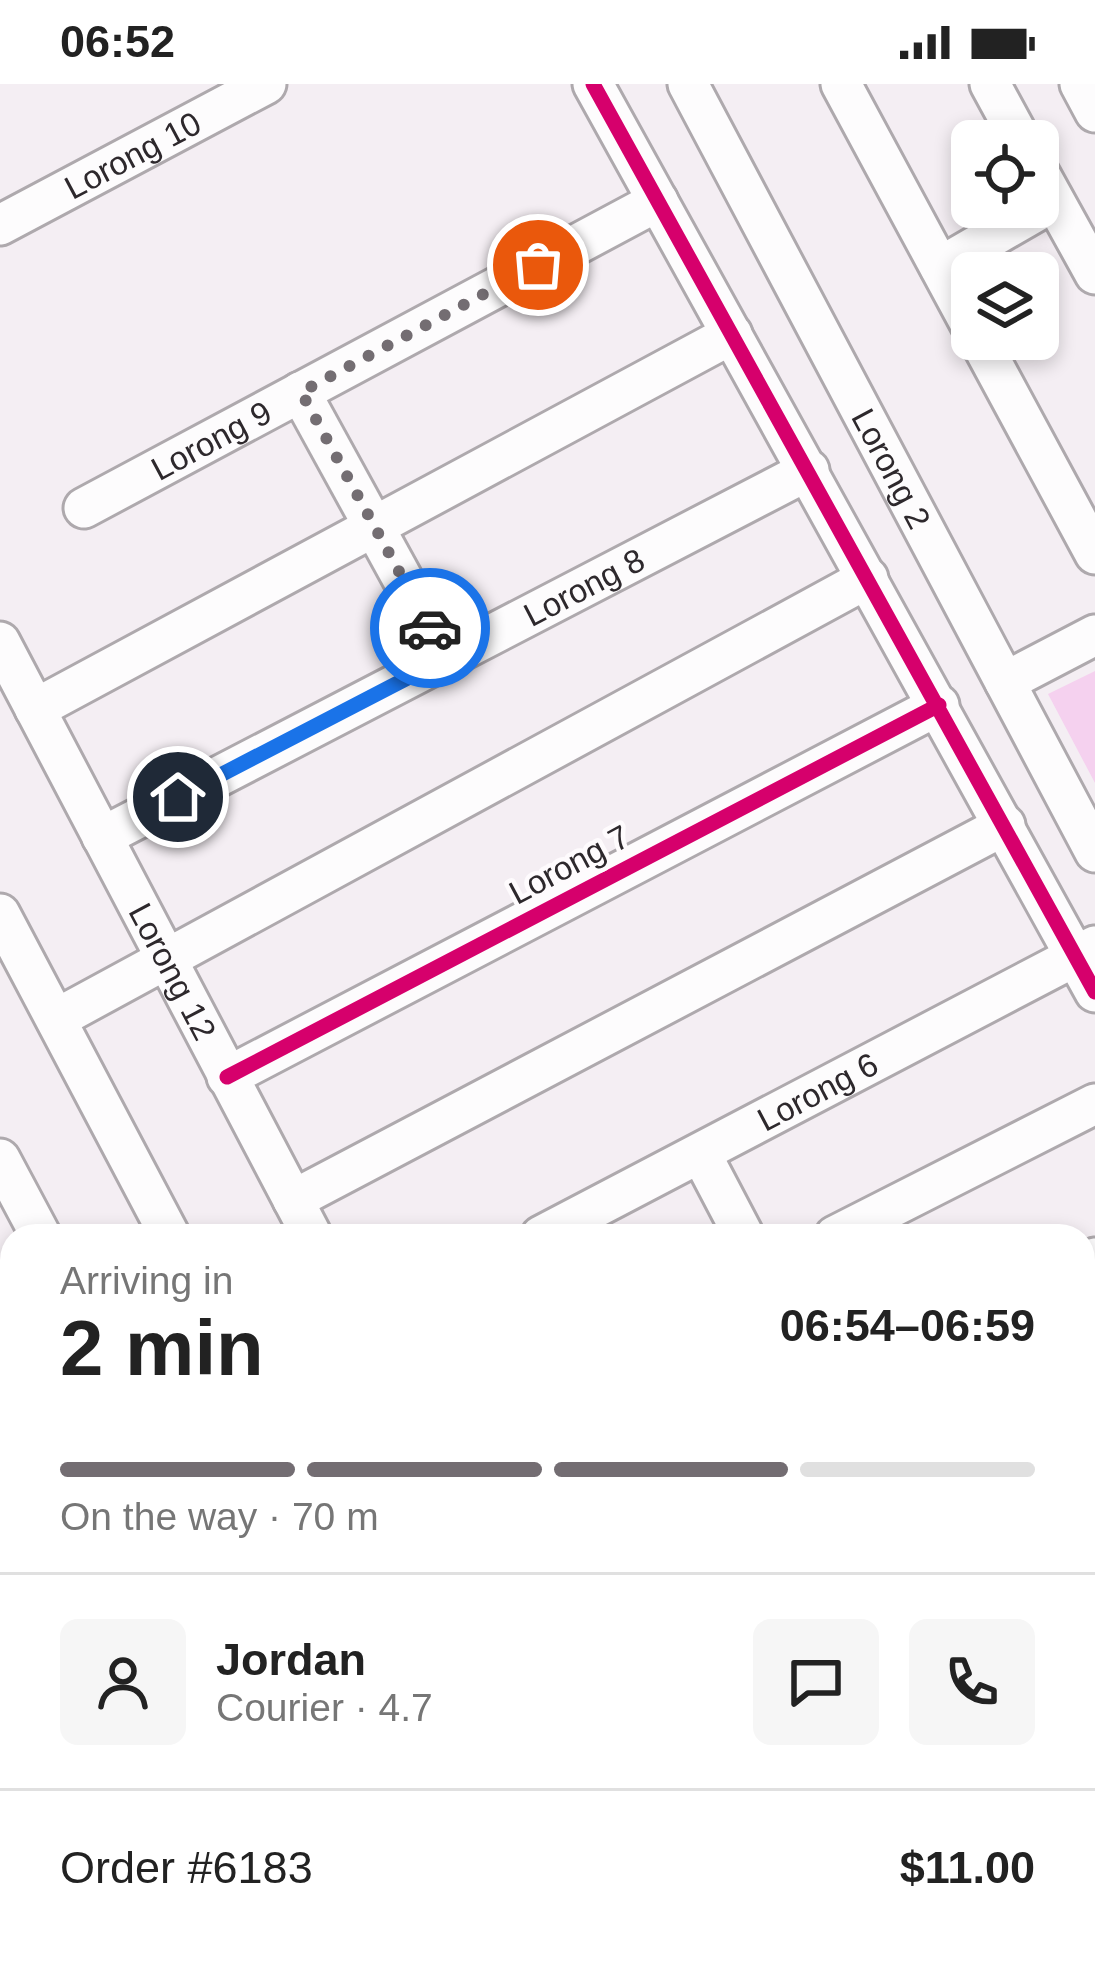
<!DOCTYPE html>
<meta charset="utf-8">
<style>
:root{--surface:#fff;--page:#f6f6f6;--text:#222;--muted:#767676;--line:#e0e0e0;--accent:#736d72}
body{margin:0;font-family:Arial,sans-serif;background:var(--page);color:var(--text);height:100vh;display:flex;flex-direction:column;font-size:45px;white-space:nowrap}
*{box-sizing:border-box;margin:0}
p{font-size:39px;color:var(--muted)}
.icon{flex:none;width:66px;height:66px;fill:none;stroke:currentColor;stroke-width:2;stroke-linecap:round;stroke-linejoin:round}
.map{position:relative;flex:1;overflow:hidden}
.details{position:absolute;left:0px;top:1140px;width:1095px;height:747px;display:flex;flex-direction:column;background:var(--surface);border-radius:36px 36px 0 0;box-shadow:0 6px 18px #0003}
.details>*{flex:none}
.controls{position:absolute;left:951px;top:36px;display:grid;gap:24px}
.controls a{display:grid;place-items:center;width:108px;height:108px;border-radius:18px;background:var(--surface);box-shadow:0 6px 18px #0003;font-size:60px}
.pin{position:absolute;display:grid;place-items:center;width:102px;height:102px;color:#fff;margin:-51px;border:6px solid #fff;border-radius:50%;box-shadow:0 3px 12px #0007}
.courier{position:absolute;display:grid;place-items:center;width:120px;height:120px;margin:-60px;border:9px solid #1a73e8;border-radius:50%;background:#fff;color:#222;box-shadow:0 3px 15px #0007}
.head em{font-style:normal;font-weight:800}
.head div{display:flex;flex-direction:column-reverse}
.head{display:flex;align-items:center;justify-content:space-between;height:204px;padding:0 60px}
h1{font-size:78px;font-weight:800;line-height:90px}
.bar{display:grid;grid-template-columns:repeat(4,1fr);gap:18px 12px;align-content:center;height:144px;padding:0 60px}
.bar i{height:15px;border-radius:9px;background:var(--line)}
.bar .on{background:var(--accent)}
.bar p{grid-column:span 4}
.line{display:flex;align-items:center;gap:30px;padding:0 60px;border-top:3px solid var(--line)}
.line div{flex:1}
.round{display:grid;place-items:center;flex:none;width:126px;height:126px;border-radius:18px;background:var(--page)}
.status{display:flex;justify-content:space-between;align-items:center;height:84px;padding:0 60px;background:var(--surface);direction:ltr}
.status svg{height:33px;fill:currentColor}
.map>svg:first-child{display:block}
</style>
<div class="status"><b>06:52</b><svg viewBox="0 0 49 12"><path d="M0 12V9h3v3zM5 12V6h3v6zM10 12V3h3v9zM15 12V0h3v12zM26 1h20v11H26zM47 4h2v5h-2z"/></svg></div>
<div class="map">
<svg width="1095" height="1886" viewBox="0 0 1095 1886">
<rect width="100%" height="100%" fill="#f4eef3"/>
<path fill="#f5d1ef" d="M1095,587V699L1048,610Z"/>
<path fill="#7cc1bc" d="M490,1875H624L630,1886H469Z"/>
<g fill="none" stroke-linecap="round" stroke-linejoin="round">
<defs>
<g id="minor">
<path d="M593,0L1095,908"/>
<path id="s1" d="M688,0L1095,768"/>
<path d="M841,0L972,243"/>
<path d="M990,0L1021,57"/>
<path d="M1080,0L1095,28"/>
<path d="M1038,87L1095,190"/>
<path id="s2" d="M0,141L266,0"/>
<path d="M940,183L1054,117"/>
<path d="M979,255L1095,470"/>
<path d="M300,308L446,574"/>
<path id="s3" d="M84,424L658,117"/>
<path id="s4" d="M0,558L312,1152"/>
<path d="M1005,598L1095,551"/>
<path d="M35,625L732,250"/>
<path id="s5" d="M102,753L809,386"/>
<path d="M0,830L170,1152"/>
<path d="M56,935L868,494"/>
<path d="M227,993L939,621"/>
<path d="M701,1070L744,1152"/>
<path d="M0,1075L41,1152"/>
<path d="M293,1116L1005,741"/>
<path id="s6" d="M541,1152L1095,862"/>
<path d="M835,1152L1095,1020"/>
<path d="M1083,1180L1095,1174"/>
<path d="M0,1323L12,1345"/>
<path d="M1083,1333L1095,1327"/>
<path d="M1083,1487L1095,1481"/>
<path d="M0,1556L12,1578"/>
<path d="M1083,1644L1095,1638"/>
<path d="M1083,1805L1095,1799"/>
<path d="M170,1875L175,1886"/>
<path d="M296,1875L302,1886"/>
<path d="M687,1875L693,1886"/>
<path d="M365,1886L384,1875"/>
<path d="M939,1886L958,1875"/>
</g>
</defs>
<use href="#minor" stroke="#aea9ad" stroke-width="45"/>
<use href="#minor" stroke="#fdfcfd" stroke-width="39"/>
<defs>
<path id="cycleway" d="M593,0L1095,908
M227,993L939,621"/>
</defs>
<use href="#cycleway" stroke="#fefbfd" stroke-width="22"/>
<use href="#cycleway" stroke="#d6006c" stroke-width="15"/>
</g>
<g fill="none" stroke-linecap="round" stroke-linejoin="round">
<path stroke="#736d72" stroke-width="12" stroke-dasharray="0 21.6" d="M430,544L301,308L538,181"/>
<path stroke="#1a73e8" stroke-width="15" d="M178,713L446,574L430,544"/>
</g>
<g text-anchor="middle" stroke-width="9" stroke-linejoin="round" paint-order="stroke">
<g font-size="33" fill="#2d282c" stroke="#fefbfd">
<text dy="12" stroke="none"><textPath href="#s2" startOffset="150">Lorong 10</textPath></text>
<text dy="12" stroke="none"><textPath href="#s3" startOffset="144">Lorong 9</textPath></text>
<text dy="12" stroke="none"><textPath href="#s1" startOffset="435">Lorong 2</textPath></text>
<text dy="12" stroke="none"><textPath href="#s5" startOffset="543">Lorong 8</textPath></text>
<text transform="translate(569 780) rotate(-28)" y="12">Lorong 7</text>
<text dy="12" stroke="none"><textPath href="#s4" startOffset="372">Lorong 12</textPath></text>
<text dy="12" stroke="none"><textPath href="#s6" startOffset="312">Lorong 6</textPath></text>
</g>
</g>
</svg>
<div class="controls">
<a><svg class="icon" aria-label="locate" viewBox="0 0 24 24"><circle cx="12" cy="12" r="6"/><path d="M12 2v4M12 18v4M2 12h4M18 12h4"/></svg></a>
<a><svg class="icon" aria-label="layers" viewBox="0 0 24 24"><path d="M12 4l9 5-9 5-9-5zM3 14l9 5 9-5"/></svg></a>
</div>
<div class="pin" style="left:538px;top:181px;background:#ea580c"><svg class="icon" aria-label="bag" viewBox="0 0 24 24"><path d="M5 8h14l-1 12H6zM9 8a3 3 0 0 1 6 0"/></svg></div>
<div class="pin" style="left:178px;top:713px;background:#1f2937"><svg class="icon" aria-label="home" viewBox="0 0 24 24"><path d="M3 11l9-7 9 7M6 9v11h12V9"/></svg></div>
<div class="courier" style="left:430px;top:544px"><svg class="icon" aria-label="car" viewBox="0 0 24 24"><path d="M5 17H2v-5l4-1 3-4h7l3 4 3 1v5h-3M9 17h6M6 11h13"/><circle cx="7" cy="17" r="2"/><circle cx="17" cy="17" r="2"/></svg></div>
<section class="details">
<div class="head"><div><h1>2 min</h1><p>Arriving in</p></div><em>06:54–06:59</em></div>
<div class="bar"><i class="on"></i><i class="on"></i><i class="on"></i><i></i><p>On the way · 70 m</p></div>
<div class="line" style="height:216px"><a class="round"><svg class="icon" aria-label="person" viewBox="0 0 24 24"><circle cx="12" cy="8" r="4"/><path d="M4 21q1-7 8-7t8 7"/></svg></a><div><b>Jordan</b><p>Courier · 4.7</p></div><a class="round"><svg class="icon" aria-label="chat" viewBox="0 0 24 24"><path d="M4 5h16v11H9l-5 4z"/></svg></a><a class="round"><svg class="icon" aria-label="phone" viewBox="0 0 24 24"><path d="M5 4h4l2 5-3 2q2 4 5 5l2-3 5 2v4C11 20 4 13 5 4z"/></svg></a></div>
<div class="line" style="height:156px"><div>Order #6183</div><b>$11.00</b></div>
</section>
</div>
